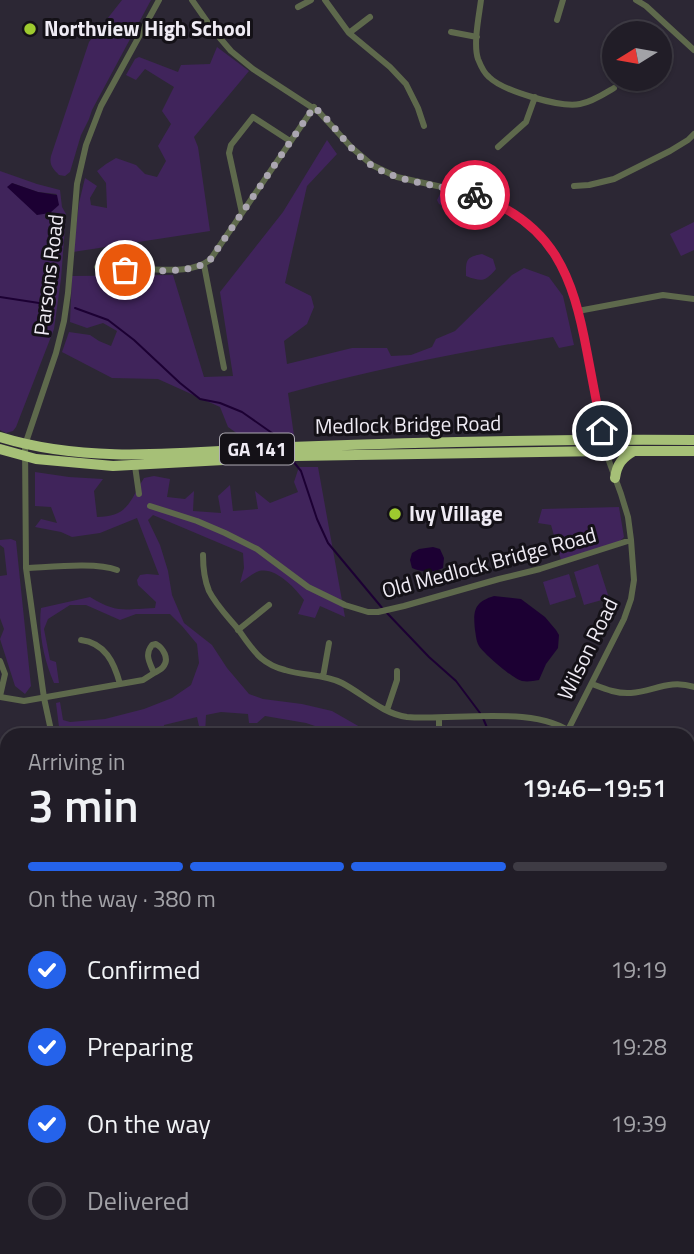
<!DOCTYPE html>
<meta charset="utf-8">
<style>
:root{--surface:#211d27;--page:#29262f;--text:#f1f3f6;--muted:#a2a2a7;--line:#3e3b44;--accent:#2563eb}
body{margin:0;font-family:"Titillium Web",sans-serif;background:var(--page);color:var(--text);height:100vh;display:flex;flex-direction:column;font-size:26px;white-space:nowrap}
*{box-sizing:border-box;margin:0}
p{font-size:23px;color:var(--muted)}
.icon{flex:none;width:38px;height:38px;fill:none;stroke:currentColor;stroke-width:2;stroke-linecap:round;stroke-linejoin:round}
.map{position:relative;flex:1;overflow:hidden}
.sheet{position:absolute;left:0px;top:728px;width:695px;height:527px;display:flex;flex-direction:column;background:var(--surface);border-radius:21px 21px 0 0;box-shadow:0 2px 5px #0004,0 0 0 2px var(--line)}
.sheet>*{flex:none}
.needle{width:46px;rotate:259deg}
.buttons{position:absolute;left:602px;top:21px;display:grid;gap:14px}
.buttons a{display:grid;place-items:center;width:70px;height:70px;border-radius:50%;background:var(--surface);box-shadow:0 2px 5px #0004,0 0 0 2px var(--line);font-size:35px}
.pin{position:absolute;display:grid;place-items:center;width:60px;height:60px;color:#fff;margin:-30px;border:4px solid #fff;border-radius:50%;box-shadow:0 2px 7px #0007}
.courier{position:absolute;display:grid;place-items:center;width:70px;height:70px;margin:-35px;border:5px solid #e11d48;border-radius:50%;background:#fff;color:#222;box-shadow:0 2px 9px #0007}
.summary em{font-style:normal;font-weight:600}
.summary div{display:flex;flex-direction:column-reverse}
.summary{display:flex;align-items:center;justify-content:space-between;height:119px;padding:0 28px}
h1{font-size:46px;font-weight:600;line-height:52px}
.bar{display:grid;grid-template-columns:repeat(4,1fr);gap:10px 7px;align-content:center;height:84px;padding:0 28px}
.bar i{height:9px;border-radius:5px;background:var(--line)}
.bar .current{background:var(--accent)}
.bar p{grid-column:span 4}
ol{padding:0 28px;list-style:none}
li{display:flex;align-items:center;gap:21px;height:77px}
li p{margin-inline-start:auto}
li .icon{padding:7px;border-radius:50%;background:var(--accent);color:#fff;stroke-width:4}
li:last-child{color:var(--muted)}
li i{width:38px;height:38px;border:4px solid var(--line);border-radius:50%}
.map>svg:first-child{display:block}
</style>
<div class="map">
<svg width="694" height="1254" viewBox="0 0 694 1254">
<rect width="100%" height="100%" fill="#2c2734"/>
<path fill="#40245b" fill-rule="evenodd" d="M122,0H151L92,110L89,119L81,135L70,172L65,176L59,175C53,169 49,165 51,156L89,42Z
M217,47L249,71L194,137L198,147L210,231L73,252L79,203L85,178L97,186L90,198L91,205L107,208L106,183L97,171L106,164L116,158L136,165L145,174L157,177L166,161L158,146L171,124L162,111L174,87L145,69L136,80L126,75L135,59L139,57L178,72L181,65L210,64Z
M327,140L337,154L307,186L285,283L311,296L314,307L307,324L284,341L287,364L352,348H387L391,356L411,355L432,347L436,339L455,331L512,275L524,268L549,277L563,296L574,345L559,348L553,337C464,351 376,369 288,393L295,443L245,439L228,427L220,407L158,379L112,378L62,352L69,332L90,335L99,341L111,346L117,331L103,323L87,328L70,322L72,276L173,275L204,377L233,376L220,292L283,212Z
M0,171L37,184L60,190L62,207L66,214L61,279L54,329L16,427L13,431L6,433L0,430ZM12,183L38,192L57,194L37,215Z
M440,194L479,203L489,210V217L479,222L439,204L437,200Z
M694,222V250L681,256L670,234Z
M482,254L493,259L496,269C485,282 482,282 466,276C466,261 465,257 482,254Z
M299,467H318L345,617L320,606L315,618L298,614L304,600C295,588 276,567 259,571C253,573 245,580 240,583L244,568L243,553L153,515L148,520L160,545L168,571L172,595L184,623L212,645L227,668L249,694L263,699L302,704L332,711L374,735H337L330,731L306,723L265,716L257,723H249L248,714L221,712L206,715L205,735H201L197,717L164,725L163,735H154L148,728L119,735H60L56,703L60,702L63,720L70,722L105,719L144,709L172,698L191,685L199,663L197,644L182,626L170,614H136L120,620L86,605H70L48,619L44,629L50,660L56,662L59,683H54C44,660 38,632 41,608L90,597C118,614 124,609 155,608L156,602L138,585L137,580L140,575L147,574L159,575L137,518L100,533L72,537L61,532L35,527L41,519L57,523L51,507L35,506V472L69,477L103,479L94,491L97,517C129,516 129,502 144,478L154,476L170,479L167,497L185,499L194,491L193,511L221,513L218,496L230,485L233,511L258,509L255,491L270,503L298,492L294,482Z
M619,507L624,537L619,542L561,560L551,525L538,523L542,509Z
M11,539L16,541L31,686L25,694L15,686L0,639L4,629L0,618V576L7,575L4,548L0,545V540Z
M598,564L609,598L584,605L574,572Z
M569,574L576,597L550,605L543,582Z
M688,1178L694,1182V1254H627L619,1248H688Z
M193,1248H282L280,1254H184Z
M342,1248H421L422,1254H321Z"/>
<path fill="#1c0033" d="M12,183L38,192L57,195L59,205L50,213L37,215L7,187Z
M433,547L440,549L444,558L443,568C434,573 421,572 412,568L410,560L412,553L419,549Z
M494,596L521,599L545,617L556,630L559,635L558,648L546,664L539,680C533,681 528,682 522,681C513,679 484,654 479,646C476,641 476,635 475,630C473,611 474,602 494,596Z"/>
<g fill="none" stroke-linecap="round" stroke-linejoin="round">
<path stroke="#1c0033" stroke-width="2" d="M0,297L52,305
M75,308L108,320L134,340L180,383L200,399L220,403L242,412L272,433L281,444
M40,327L44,304
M292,460L301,471L317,519L328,543L383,609
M387,613L429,657L456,681L480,713
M483,718L490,735
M242,1248L259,1254
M528,1248L535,1254
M231,1254L235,1248
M382,1254L401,1248"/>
<path stroke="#5e694c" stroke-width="6" d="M192,0L213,30L231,51L253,69L319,112L351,147L372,165L397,177L469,193L508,209L545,240L566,273L581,320L609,461L621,494L628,517L631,540L634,580L631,599L624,619L568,730
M325,0L349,33L390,67L406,84L418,108L424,126
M481,0C479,16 473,44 478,59C480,64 485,74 489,77C503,91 561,108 580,104C592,102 604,94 614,88
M636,0L646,6L694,50
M298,7L311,0
M557,20L563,0
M451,32L477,37
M349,33L370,17
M498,147L526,122L535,97
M574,186L589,185L614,179L670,151L688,140L694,134
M242,213L229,153L231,145L253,117L290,141
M204,265L224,368
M97,267L101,271C114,271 127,270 140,269C163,269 190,274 210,260L314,107
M578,311L663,295L694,299
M135,466L139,494
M150,506L197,521L225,533L257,549L308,587L345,605L368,612H378L404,606L499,579L540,569L631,540
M203,555C203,567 204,579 209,591C216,605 228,617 238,629C245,639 252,650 261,658C268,664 277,668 285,670C303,676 325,674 342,683C363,694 383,714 407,717C453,721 539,704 574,735
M26,568C50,567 97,562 117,570
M238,630L269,605
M81,640C105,643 114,662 120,684
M156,644C163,648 170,659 163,667C161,670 157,671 154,673C150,663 144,655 152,645Z
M0,661L5,674L0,696
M323,677L329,643
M592,684C605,689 617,694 631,693C654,691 670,679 694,687
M0,697L24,701L143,680L154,673
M387,710L397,680V671
M52,735L44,698L26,568L25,445L56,353L64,321L68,293L77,184L86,145L101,106L159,0
M439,735V718
M0,791L7,790
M688,831L694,828
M688,899L694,896
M0,1022L7,1015
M688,1022L694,1015
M0,1133L7,1135
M35,1254L37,1248"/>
<path stroke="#a6c077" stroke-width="10" d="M0,437C94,466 193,451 290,447C425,442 560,439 694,440
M0,449L36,459L113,466L295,456L606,451H694
M615,478C617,464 622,458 634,451"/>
</g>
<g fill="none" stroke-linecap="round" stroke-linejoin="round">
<path stroke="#aba6b1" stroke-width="7" stroke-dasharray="0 12.6" d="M125,270C151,269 188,276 210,260L314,107C335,124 348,150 371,165C403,185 441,184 475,195"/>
<path stroke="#e11d48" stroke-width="9" d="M475,195C554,223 573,276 587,352C592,378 597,405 602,431"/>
</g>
<g fill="#9eca2f" stroke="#141117" stroke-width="2.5">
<circle cx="30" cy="29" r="7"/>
<circle cx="395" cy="514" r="7"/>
</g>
<g text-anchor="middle" stroke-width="6" stroke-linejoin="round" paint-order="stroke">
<rect fill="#141117" stroke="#adaab2" stroke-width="2" x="220" y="433.5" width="74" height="31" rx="5"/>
<g font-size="19" font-weight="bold" fill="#efebf4">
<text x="257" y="456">GA 141</text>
</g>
<g font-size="21" font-weight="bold" fill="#efebf4" stroke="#141117" text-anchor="start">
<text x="44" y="36">Northview High School</text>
<text x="409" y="521">Ivy Village</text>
</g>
<g font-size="21" fill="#efebf4" stroke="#141117">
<text transform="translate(49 275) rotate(-83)" y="7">Parsons Road</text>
<text transform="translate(408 425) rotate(-1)" y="7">Medlock Bridge Road</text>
<text transform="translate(489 563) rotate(-15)" y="7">Old Medlock Bridge Road</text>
<text transform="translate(588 649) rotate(-64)" y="7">Wilson Road</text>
</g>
</g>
</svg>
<div class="buttons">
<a><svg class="needle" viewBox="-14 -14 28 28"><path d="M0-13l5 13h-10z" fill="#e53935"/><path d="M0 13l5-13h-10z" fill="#a2a2a7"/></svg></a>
</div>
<div class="pin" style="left:125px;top:270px;background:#ea580c"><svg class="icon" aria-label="bag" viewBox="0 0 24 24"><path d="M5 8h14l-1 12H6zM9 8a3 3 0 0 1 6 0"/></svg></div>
<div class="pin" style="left:602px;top:431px;background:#1f2937"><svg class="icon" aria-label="home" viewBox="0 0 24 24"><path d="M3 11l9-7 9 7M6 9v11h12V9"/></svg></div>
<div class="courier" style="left:475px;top:195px"><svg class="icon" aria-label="bike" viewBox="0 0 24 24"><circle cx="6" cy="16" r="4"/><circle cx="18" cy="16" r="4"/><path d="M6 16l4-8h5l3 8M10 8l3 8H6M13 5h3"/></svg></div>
<section class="sheet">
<div class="summary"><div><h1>3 min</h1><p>Arriving in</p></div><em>19:46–19:51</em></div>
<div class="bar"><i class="current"></i><i class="current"></i><i class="current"></i><i></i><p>On the way · 380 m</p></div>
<ol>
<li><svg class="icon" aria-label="check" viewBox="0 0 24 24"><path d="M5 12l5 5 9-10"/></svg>Confirmed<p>19:19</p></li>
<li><svg class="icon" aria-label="check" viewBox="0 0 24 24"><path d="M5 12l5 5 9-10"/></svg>Preparing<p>19:28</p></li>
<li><svg class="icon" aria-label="check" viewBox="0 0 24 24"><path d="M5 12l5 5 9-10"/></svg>On the way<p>19:39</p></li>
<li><i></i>Delivered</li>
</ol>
</section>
</div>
